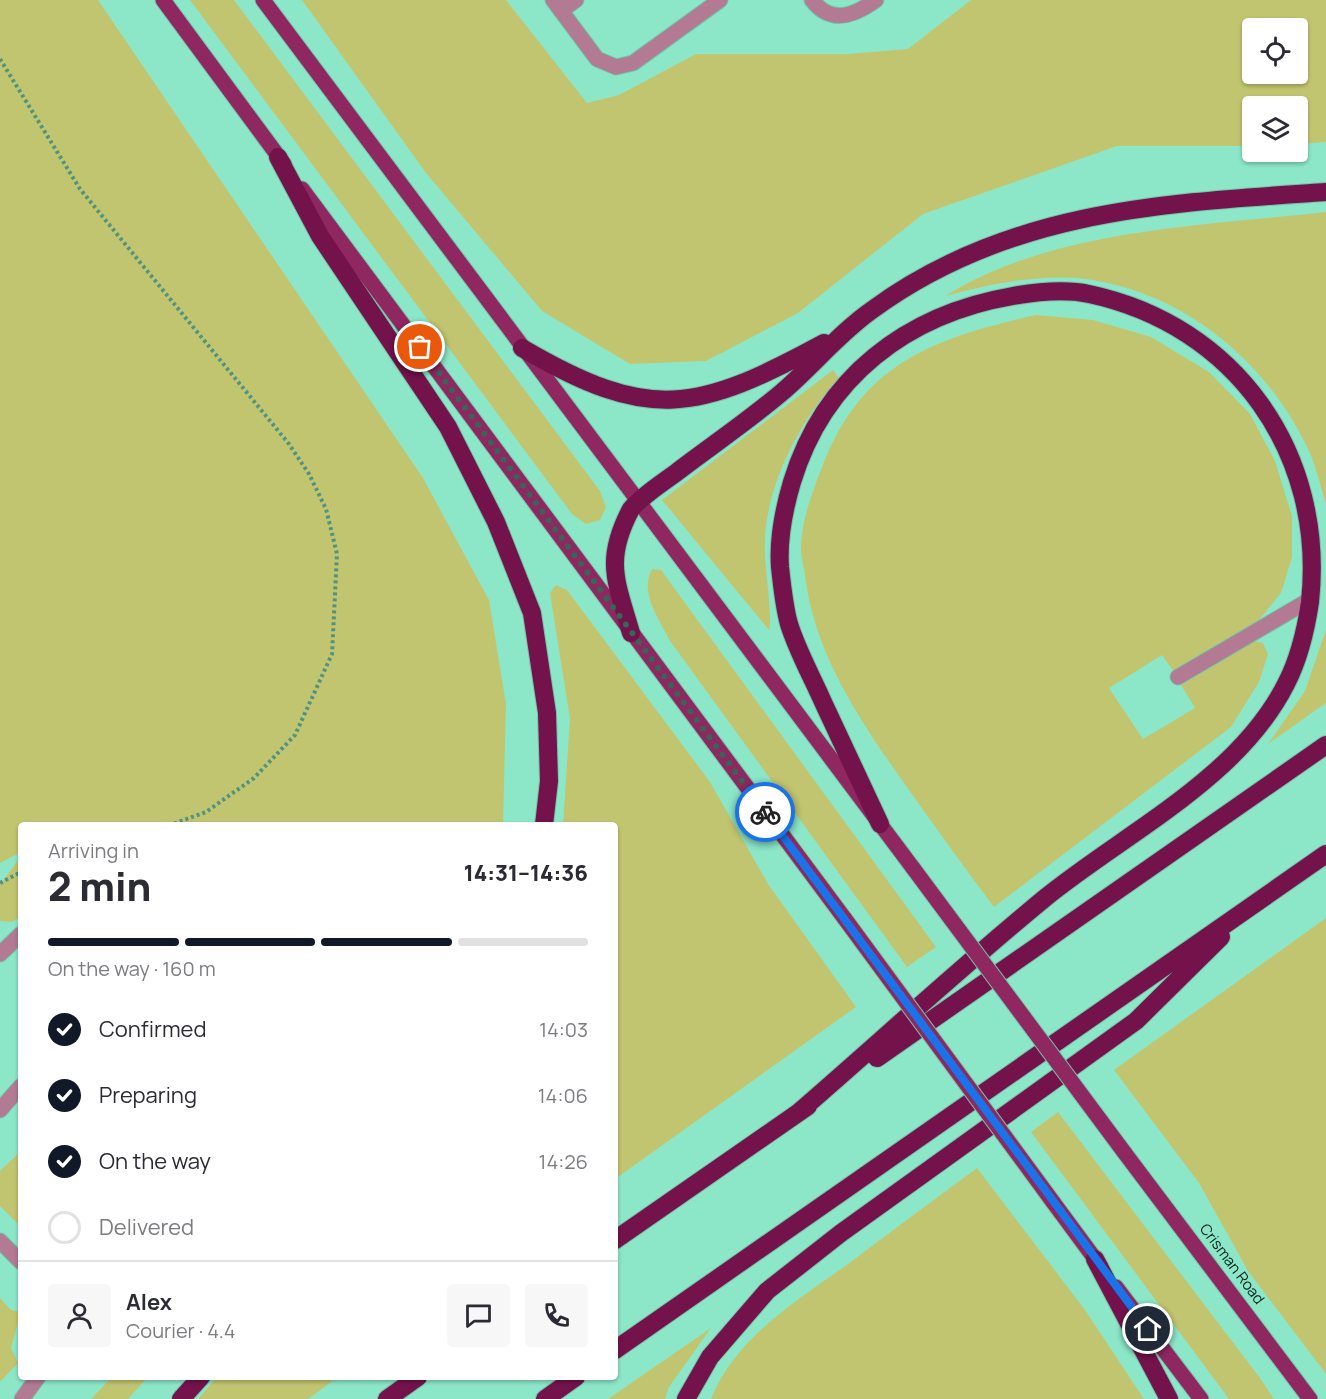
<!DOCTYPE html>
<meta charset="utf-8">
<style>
:root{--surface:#fff;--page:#f7f7f7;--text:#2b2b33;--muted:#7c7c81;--line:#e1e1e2;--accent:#111827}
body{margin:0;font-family:Manrope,sans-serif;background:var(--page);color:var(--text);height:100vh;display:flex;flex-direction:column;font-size:22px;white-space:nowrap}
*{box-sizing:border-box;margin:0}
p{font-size:20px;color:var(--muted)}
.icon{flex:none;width:33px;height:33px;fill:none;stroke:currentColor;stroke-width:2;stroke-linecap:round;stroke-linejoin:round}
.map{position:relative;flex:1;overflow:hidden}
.side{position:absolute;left:18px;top:822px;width:600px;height:558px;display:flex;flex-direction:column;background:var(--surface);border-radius:6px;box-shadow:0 2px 4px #0004}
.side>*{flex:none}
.fabs{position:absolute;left:1242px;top:18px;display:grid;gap:12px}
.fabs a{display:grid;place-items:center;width:66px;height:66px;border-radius:6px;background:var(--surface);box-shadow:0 2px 4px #0004;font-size:30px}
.pin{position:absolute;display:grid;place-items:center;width:51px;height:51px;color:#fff;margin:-26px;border:3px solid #fff;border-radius:50%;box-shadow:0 2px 6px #0007}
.courier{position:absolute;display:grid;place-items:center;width:60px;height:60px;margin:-30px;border:4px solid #1a73e8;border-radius:50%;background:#fff;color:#222;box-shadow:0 2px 8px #0007}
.head em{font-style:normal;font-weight:800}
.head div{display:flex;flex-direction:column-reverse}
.head{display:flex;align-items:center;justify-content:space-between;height:102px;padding:0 30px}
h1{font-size:39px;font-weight:800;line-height:45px}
.bar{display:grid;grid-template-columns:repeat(4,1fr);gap:9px 6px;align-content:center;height:72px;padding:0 30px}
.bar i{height:8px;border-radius:4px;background:var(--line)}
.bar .selected{background:var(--accent)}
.bar p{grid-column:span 4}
.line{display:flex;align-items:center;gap:15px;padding:0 30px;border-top:2px solid var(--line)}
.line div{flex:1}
.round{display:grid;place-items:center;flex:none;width:63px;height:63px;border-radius:6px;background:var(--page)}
ol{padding:0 30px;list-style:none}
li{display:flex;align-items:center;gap:18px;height:66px}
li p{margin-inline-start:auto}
li .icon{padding:6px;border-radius:50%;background:var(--accent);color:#fff;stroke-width:4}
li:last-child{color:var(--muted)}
li i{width:33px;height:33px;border:3px solid var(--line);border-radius:50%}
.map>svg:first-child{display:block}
</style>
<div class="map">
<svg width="1326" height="1399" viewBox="0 0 1326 1399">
<rect width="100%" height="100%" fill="#8ce7c9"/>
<path fill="#c2c570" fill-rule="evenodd" d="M0,0H98L423,478L489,600L506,704L503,825H21V852L0,863Z
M190,0H234L600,491L606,507L600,520L586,524L572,514Z
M302,0H506L587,103L619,95L696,54H848L908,49L971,0H1326V142L1298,144V106H1252V146H1117L923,214L798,313L706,361L630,364L542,311L426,173ZM1252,28H1298V74H1252Z
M1326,212V504C1320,485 1316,465 1307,447C1266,362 1188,296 1093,280C1045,272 992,284 945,296C1052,229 1203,226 1326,212Z
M1036,315L1093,320L1151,337L1209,372L1250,414L1275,461L1292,516V557L1281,593L1259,620L1176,675L1162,655L1109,688L1143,739L1195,708L1181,685L1253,641L1263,643L1268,654L1259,682L1231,727L994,907C964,867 935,827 906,786C861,722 815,656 805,576C804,566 800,555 801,545C802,517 814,488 824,462C864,361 938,337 1036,315Z
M833,370L839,378C799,420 762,493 765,552C765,569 773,619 769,630L662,500Z
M652,569L661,570L936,947L907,967L670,641C659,619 639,593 652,569Z
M556,585L567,590L710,782L768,884L856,1007L615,1179V825H563L570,719L550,593Z
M1326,630V703L1268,744L1305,691Z
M21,856V917L12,922L0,921V885Z
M1326,918V1374L1248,1271L1199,1183L1114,1070Z
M1058,1112L1260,1378L1274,1399H1229L1031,1132Z
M21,1151V1227L0,1206V1171Z
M977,1168L1085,1310L1144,1399H711C736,1336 800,1299 852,1261C893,1230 935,1199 977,1168Z
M0,1298L11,1310L21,1312L11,1348L18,1363L0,1382Z
M711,1328L669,1387L665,1399H608Z
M112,1377H148L128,1399H91Z
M217,1377H338L308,1399H198Z"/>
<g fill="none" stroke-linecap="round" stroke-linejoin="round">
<defs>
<path id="minor" d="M553,0L597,59L616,67L633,63L720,0
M812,0C831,25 854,16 876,0
M561,11L576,0
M1178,677L1311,599
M0,954L21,934
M0,1110L21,1086
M0,1241L21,1262
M22,1399L38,1377"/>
<path id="major" d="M163,0L284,164
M263,0L913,868
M302,189L845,919
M1124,1152L1310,1399
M1053,1202L1101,1267
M1116,1287L1201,1399"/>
<path id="highway" d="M278,157L320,236L448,427L496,522L532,613L547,713L549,781L544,825
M522,348C650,423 697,412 824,343
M631,633C616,581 604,560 631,509C643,495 661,484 677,472C711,446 748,421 781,393C813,366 838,334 872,310C1008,210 1164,203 1326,192
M877,1058L1326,745
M799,1112C881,1041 961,967 1045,898C1125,833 1238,779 1286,684C1299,659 1306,629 1310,602C1326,453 1235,325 1089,294C1066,289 1036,292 1013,296C907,314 824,377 792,482C784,509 778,539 780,567C782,585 784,606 789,624C797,650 812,677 823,702C842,743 861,783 880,824
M615,1240L808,1106
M1095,1259L1169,1399
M615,1350L1326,854
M181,1399L201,1377
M387,1399L418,1377
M545,1399L576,1377
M686,1399L710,1357L767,1291L841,1233L1136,1021L1221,937"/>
</defs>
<use href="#minor" stroke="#74c4a9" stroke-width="17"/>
<use href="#major" stroke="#74c4a9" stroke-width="17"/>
<use href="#highway" stroke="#74c4a9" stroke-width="20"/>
<path stroke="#52937e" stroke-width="4" stroke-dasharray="3 3" stroke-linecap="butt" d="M0,59L80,189L289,444L309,474L326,509L337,554L332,654L295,735L254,778L206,812L170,825
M0,883L21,872"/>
<use href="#minor" stroke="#b37a94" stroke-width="15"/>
<use href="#major" stroke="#8f2761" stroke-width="15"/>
<use href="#highway" stroke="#74124c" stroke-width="18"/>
<defs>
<path id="major-bridge" d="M913,868L1124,1152
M845,919L1053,1202"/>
</defs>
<use href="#major-bridge" stroke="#74c4a9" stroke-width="17" stroke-linecap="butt"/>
<use href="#major-bridge" stroke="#8f2761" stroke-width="15"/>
</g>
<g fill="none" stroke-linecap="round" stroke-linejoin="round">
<path stroke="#346757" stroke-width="6" stroke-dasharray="0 10.8" d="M420,347L765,812"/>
<path stroke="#1a73e8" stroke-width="8" d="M765,812L1148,1329"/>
</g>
<g text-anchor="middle" stroke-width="4.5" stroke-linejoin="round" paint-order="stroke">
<g font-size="15" fill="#042219" stroke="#8ce7c9">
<text transform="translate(1232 1264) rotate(53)" y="5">Crisman Road</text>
</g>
</g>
</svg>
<div class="fabs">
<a><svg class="icon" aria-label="locate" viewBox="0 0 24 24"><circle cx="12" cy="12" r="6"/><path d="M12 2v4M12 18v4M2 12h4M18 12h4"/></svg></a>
<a><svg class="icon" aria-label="layers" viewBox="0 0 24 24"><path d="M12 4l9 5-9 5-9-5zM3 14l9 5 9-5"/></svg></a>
</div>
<div class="pin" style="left:420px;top:347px;background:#ea580c"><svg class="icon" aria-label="bag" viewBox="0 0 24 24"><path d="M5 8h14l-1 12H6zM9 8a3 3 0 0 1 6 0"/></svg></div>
<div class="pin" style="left:1148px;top:1329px;background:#1f2937"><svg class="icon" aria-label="home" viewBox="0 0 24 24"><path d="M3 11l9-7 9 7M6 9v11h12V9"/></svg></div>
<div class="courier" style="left:765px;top:812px"><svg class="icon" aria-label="bike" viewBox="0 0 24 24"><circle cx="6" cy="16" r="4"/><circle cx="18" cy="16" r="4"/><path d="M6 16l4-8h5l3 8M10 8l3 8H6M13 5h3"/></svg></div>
<section class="side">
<div class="head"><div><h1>2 min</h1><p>Arriving in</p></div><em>14:31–14:36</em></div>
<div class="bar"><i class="selected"></i><i class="selected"></i><i class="selected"></i><i></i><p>On the way · 160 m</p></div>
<ol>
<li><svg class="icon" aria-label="check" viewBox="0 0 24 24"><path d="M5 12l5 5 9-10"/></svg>Confirmed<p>14:03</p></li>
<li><svg class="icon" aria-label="check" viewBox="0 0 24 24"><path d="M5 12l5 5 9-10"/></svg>Preparing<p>14:06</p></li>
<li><svg class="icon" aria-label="check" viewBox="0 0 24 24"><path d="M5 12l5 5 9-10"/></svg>On the way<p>14:26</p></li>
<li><i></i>Delivered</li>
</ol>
<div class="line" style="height:108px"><a class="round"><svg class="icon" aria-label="person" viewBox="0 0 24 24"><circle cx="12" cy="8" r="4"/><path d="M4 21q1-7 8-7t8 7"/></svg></a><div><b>Alex</b><p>Courier · 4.4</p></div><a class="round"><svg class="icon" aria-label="chat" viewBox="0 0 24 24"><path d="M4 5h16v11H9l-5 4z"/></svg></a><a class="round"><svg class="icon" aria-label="phone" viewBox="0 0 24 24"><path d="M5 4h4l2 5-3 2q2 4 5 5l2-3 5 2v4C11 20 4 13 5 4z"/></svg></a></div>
</section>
</div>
